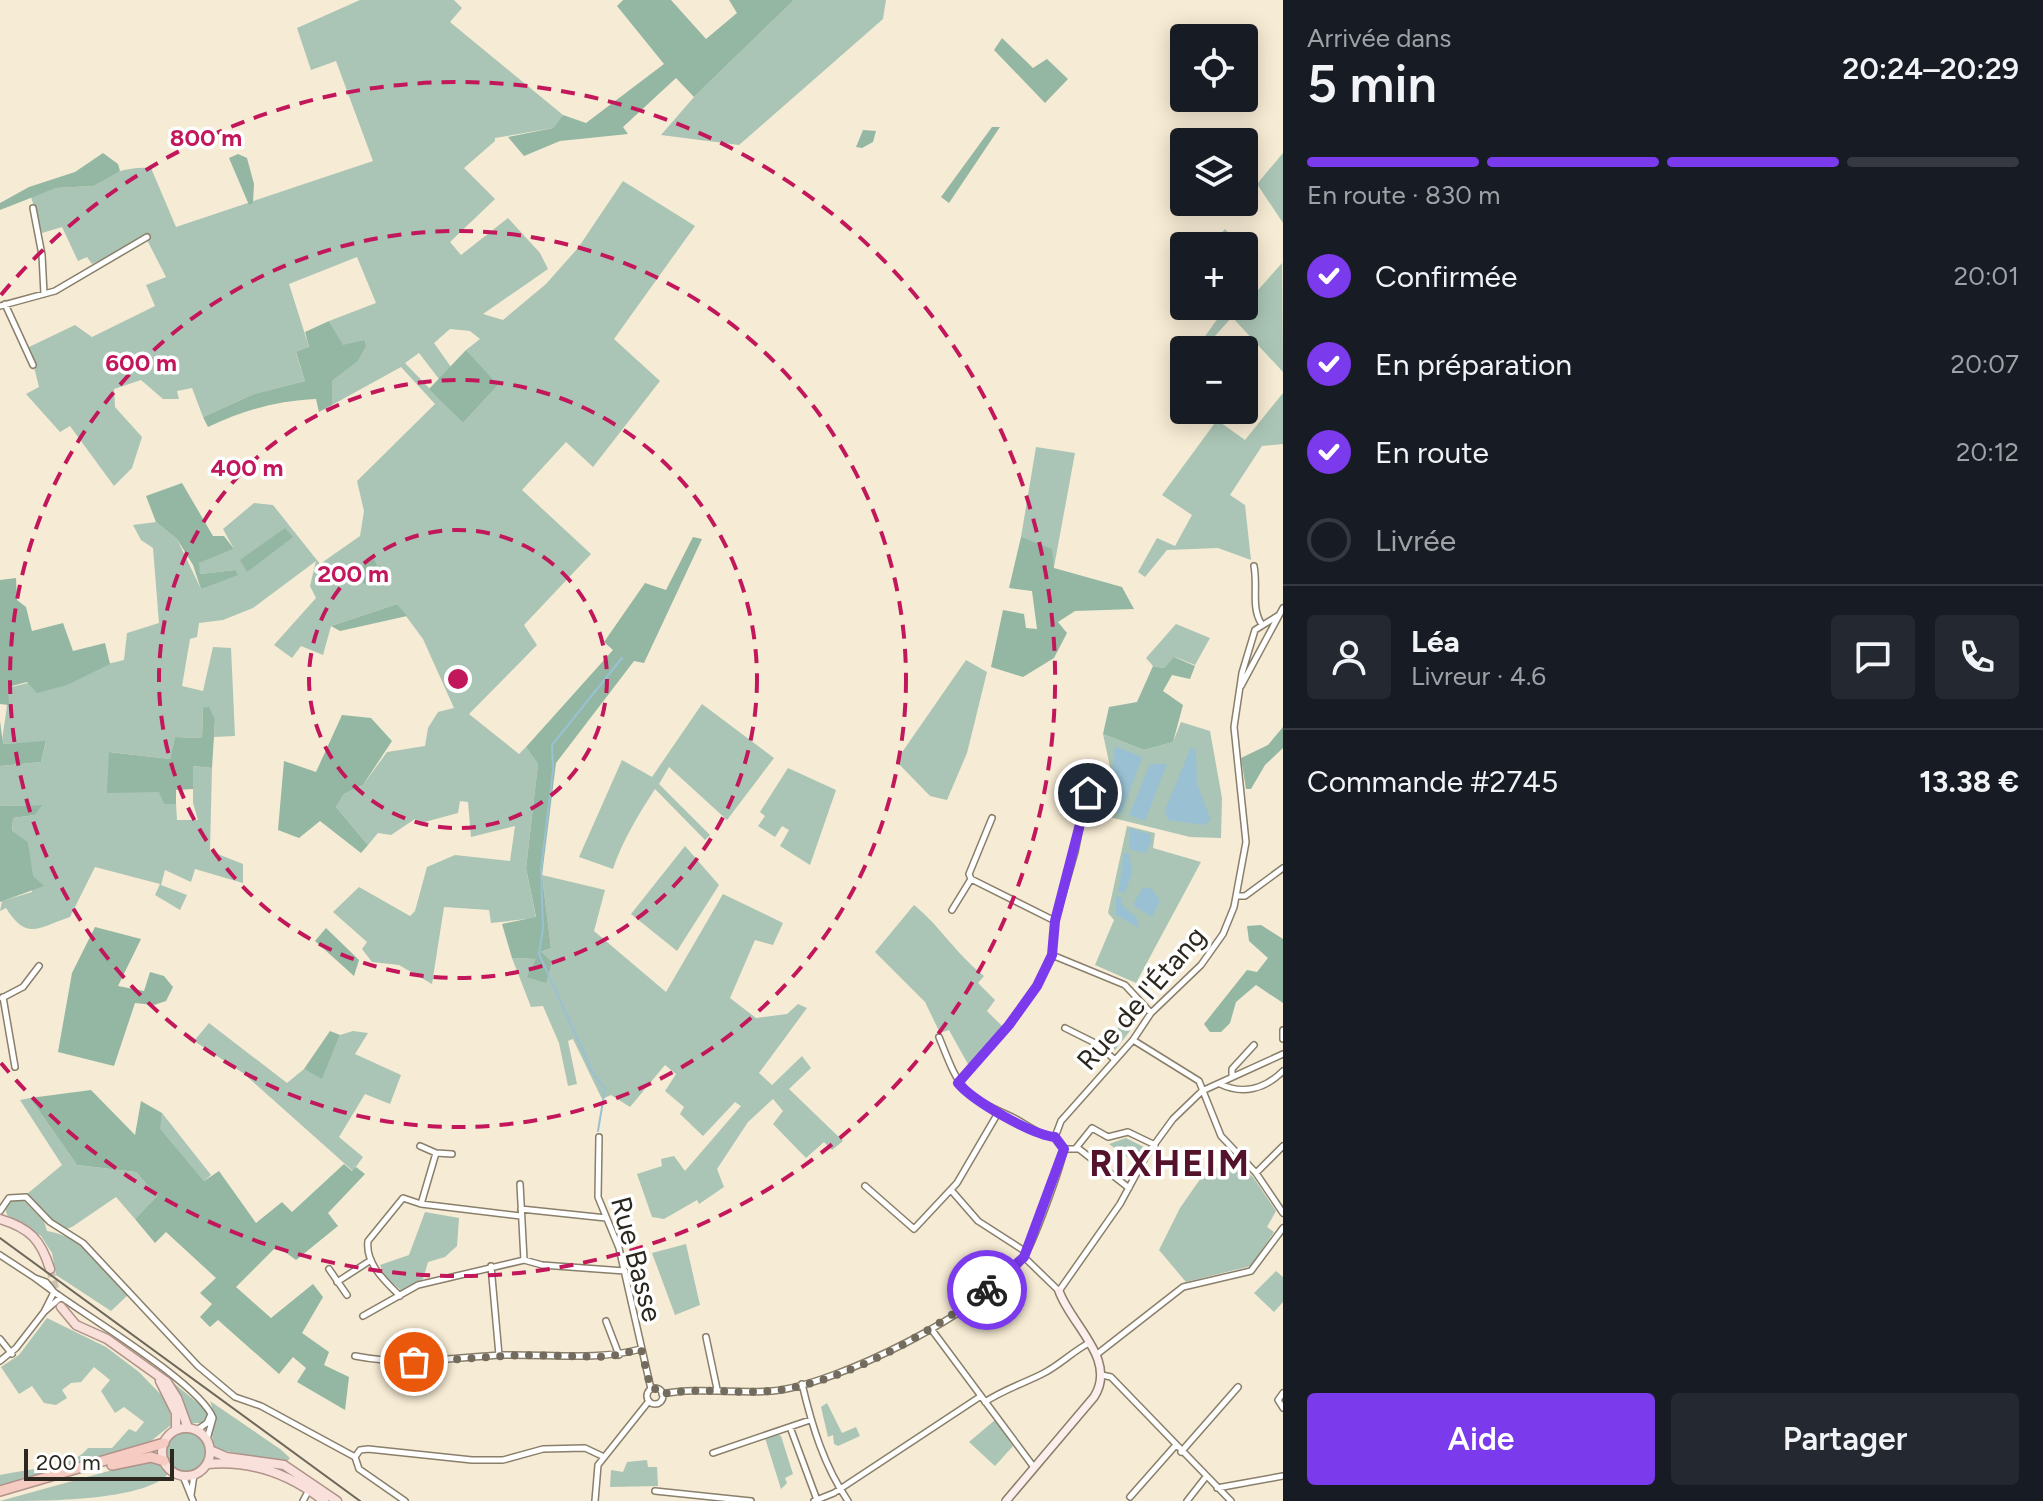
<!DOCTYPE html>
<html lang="fr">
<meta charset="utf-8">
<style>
:root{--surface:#171b24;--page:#242831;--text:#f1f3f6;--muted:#9ea1a6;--line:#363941;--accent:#7c3aed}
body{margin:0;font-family:Figtree,sans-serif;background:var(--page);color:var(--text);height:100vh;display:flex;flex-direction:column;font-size:30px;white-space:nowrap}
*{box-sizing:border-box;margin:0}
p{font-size:26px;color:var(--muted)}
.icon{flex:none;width:44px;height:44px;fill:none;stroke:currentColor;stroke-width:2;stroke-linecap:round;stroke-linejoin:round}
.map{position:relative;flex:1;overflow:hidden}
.sheet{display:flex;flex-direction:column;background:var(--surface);width:760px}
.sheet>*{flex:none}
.tools{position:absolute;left:1170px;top:24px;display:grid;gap:16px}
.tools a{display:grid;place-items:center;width:88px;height:88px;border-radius:8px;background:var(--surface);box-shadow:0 4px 20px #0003;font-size:40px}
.scale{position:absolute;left:24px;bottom:20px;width:150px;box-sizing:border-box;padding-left:8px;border:4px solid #2c281f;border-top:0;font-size:22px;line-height:28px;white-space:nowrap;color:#2c281f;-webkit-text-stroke:6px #fff;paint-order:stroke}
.pin{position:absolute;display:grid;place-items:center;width:68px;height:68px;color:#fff;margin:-34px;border:4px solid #fff;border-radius:50%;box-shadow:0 2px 8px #0007}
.courier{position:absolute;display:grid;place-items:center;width:80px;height:80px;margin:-40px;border:6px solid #7c3aed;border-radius:50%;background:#fff;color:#222;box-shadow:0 2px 10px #0007}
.overview em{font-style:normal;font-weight:600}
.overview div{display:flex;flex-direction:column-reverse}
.overview{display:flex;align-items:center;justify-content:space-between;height:136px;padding:0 24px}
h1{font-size:52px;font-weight:600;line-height:60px}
.bar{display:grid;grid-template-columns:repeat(4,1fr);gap:12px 8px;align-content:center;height:96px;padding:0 24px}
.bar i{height:10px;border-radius:6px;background:var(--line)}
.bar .current{background:var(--accent)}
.bar p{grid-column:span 4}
.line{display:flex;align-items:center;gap:20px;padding:0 24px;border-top:2px solid var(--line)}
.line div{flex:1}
.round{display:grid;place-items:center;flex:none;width:84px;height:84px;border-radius:8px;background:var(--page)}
ol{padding:0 24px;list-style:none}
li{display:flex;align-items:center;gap:24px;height:88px}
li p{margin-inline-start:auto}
li .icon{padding:8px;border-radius:50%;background:var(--accent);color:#fff;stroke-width:4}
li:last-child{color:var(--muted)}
li i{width:44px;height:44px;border:4px solid var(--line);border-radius:50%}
.cta{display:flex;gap:16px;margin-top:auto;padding:16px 24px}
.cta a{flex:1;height:92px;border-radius:8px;background:var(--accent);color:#fff;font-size:32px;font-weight:600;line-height:92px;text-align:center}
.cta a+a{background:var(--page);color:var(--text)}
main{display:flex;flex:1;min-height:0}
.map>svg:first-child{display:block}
</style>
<main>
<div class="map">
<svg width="1283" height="1501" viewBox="0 0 1283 1501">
<rect width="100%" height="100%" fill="#f6ebd4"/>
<path fill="#aac5b5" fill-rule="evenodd" d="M360,0H454L462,8L450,22L563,115L553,128L495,138V141L464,168L495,199L450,242L461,255L508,218L540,253L548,269L483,314L503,320L546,284L578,248L623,181L695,226L614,339L660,381L593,467L566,442L522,490L591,554L524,625L537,645L469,714L519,754L526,747L538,764L526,868L536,918L491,923L489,910L444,907L432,984L399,965L372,962L362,949L367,942L333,912L359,887L410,916L415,911L427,867L455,855L510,861L515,826L471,837L468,802L460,801L458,813L421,823L415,819L391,835L378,833L368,845L336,807L344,794L363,785L387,752L425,746L428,728L438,712L454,708L423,639L397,604L331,626L323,655L301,646L292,658L274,645L316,598L310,586L316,561L253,608L223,620L199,623L197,637L190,639L182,686L203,691L213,647L231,648L235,736L214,737L215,720L203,708L202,738L175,737L170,759L110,752L160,791L164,804H176L177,820H198L193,803V766L212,768L210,851L243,864V883L195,869L191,882L165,870L161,885L187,895L180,910L155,895L160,884L95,867L70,917C37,928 27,941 6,908L0,911L2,901L32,892L28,842L12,832L13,818L35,815L41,805L0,806V766L41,762L46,742L2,744C3,725 9,707 7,688L124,660L127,633L159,623L153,548L141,540L133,525L156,522L177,539L201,589L235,570L200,574L198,563L234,549L223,529L254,503L273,505L320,564L360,536L364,511L357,481L435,404L401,367L332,405V381L357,362L364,340L343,346L329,321L376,303L357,257L289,284L309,347L296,353L305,381L254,394L203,417L192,388L177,391L179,399H163L141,380L114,389L115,407L142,437L132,468L114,486L70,426L60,432L26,394L39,387L29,347L75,325L92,337L155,306L146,285L166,277L146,238L92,264L87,257L78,261L62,227L42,233L31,197L56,188L93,186C107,172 132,166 151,168L176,227L373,161L336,61L311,70L297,28ZM450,329L470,331L480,339L466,350L497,386L463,423L405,363L419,353L439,379L451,367L434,343Z
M794,0H886L883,19L739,145L661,135L694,97Z
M1283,153V223L1257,184Z
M1225,229L1241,246H1209Z
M1282,263L1283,372L1232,317L1206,346L1201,342L1223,311L1218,306H1232L1237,310L1244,306Z
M1283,393V444L1262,446L1230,495L1245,505L1251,560L1218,548L1167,550L1145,577L1138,572L1157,538L1175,546L1192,515L1162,495L1217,420L1245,440Z
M1036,447L1075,453L1054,567L1021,537Z
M1176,624L1210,638L1195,665L1175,657L1164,668L1153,666L1146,658Z
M966,660L987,672L967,753L947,800L930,796L896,761Z
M702,704L774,758L727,820L669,767L659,784L710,835L705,840L655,789C640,812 622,841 613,869L579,857L622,760L652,777Z
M1181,722L1210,731L1222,798L1221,838L1190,837L1093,813L1110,767L1103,734L1144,750L1173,742Z
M788,768L836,790L810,865L780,846L789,830L782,826L775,837L758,826L765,816L760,812Z
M1127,826L1155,833L1153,848L1201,862L1136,983L1095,965L1114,920L1108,913Z
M685,846L719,885L677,951L631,914Z
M542,875L605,890L594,931L666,992L723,894L783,923L773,945L755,940L730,998L756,1018L787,1014L798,1004L807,1008L759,1073L772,1085L802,1056L811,1068L789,1089L843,1141L832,1150L824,1142L806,1158L773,1124L783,1111L773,1099L748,1122L717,1169L724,1187L699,1204L697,1200L664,1219L652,1217L637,1174L662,1166L661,1159L674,1156L685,1171L741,1106L735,1102L703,1136L680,1114L684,1107L665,1091L676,1074L665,1065L630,1107L611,1095L602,1099L573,1039L568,1041L577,1084L568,1086L559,1043L543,1006L531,1007L512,958L537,959L541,952L551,948Z
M914,905C940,926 956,954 984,976L978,983L995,1000L987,1011L1004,1028L969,1066L949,1030L940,1033L925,1002L875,952Z
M1127,1015L1137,1022L1115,1050L1106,1045Z
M209,1023L287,1083L304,1069L322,1078L340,1035L353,1031L368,1033L355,1054L401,1075L390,1104L365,1094L339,1137L363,1157L353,1171L243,1073L194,1041Z
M30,1098L77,1165L136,1172L157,1196L135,1219L116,1197L72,1227L66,1229L47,1216L27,1194L62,1165L20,1100Z
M162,1113L211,1175L204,1181L159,1129Z
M1126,1138L1146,1148L1137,1164L1109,1144Z
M1225,1152L1253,1177L1276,1211L1267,1227L1274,1232L1251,1266L1186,1282L1159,1250L1180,1208L1210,1165L1217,1168Z
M21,1198L44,1221L47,1231C84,1237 103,1266 129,1294L111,1311L56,1275L52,1253L41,1236L7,1215L5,1208L10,1200Z
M425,1212L459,1218L457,1246L445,1257L428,1262L423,1279L402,1291L385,1277L380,1265L409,1255Z
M686,1244L700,1305L675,1315L652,1253Z
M1276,1271L1283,1277V1302L1274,1312L1254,1293Z
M47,1318L106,1347L139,1372L170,1404L171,1425L146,1445L0,1486V1475C26,1469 73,1468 88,1448H112L129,1429L136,1432L144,1422L124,1407L115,1413L101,1391L110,1380L94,1367L81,1382L71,1383L62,1390L67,1398L56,1405L44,1403L32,1386L19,1394L1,1367L19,1355Z
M164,1375L205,1409L207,1414L203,1423H190Z
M210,1401L280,1449L290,1458L286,1463L216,1449C207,1433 217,1418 210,1401Z
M827,1403L842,1433L856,1427L860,1436L838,1446L834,1444L833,1435L828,1437L821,1407Z
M995,1420L1013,1446L995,1466L969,1442Z
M166 1452a21 21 0 1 1 42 0a21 21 0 1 1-42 0Z
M777,1434L781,1436L793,1474L785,1478L787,1483L781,1489L765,1438Z
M647,1460L648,1467H657L658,1486L610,1487L611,1470L623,1472L627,1462Z
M145,1461L156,1462L168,1474C144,1501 44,1501 0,1501Z"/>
<path fill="#93b7a2" d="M623,0H671L706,39L737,13L729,0H794L694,97L676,78L623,127L628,134L560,141L524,156L508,137L553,128L563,115L586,123L664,64L617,6Z
M1002,38L1033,68L1047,59L1068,79L1045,103L994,50Z
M992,127H1000L949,203L941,197Z
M863,130L876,131L873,142L862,148L856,147Z
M103,153L118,164L120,171L93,186L56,188L0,210V203L29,187L75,172Z
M238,154L247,158L254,184L253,203L249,205L229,158Z
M329,321L343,345L364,340L366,346L357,362L332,381V405L319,412L316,399C276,401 244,410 208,427L203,417L254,394L305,381L296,352L309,347L305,332Z
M466,350L498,385L463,423L429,389Z
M182,483L213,536H224L234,549L199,563L200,574L235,570L238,575L201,589L193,565L177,539L156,522L146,496Z
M285,528L293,537L247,572L240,560Z
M693,537L702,539L644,663L634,661L556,763L542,875L551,948L541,952L552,962L546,983L527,977L536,959L512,958L502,924L536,917L526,868L538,764L526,747L613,650L604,642L645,583L666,590Z
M1021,537L1052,549L1054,568L1122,587L1134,609L1075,611L1058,622L1067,633L1054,658L1023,677L991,667L1003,610L1024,614L1026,628L1037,629L1032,591L1009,588Z
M374,559L381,576L364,584L356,570Z
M16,578L17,600L26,607L32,631L63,623L73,651L105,643L110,664L67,685L37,693L27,682L8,687L9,705L0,704V580Z
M397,604L407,616L340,631L331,626Z
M1174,657L1195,666L1190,679L1172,675L1163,691L1183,705L1173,742L1144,750L1103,734L1109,707L1137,702L1153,666L1164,668Z
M209,707L215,720L212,768L193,766V789L176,790V804H164L159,792L107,793L109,752L170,759L175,737L202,738L203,708Z
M342,715L371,718L392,741L363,785L344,794L336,807L368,845L361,853L320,821L299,838L278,830L284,761L316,772Z
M0,721L3,744L46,741L41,762L0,766Z
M1283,727V748L1265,765L1251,789H1246L1241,758L1268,745Z
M42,805L35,815L13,818L12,831L28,842L33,876L44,886L0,902V806Z
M1261,925L1283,939V1003L1256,985L1236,1002L1230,1023L1221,1032H1210L1204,1024L1247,970L1257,972L1268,958L1249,941L1247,926Z
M95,927L141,939L118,986L144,991L150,972L164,976L173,987L166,1001L154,1005L135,1003L114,1066L58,1052L72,973Z
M326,928L359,960L354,976L315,941Z
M330,1031L340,1035L322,1079L304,1069Z
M91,1090L135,1135L141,1101L162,1113L160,1129L204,1181L219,1171L256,1223L282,1202L292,1212L344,1164L352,1171L356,1167L365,1174L328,1213L338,1226L296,1260L277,1246L236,1287L271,1318L313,1284L323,1297L302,1333L329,1352L324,1365L349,1377L345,1410L297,1382L306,1368L293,1357L279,1374L218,1320L210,1327L200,1317L212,1304L200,1293L216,1278L166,1232L155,1243L135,1219L157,1196L136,1172L77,1165L30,1098Z"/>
<path fill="#9ac1d3" d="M1115,746L1142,757L1121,814L1101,808L1112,774Z
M1191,747L1196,750L1197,784L1211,820L1204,825L1168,820L1165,810Z
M1150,764H1167L1145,821L1129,815Z
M1130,828L1150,834L1151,842L1146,853L1129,849Z
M1129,853L1132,873L1125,893L1118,892L1124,854Z
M1143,887L1152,889L1160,901L1152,917L1133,905Z
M1116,897H1121L1122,905L1137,918L1139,928L1116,915Z"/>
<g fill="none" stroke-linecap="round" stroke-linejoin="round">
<path stroke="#9ac1d3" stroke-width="2" d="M598,1131L605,1089L593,1073L539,954L543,928L541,869L553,770L552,745L622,658"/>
<path stroke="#cec4b0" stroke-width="8" stroke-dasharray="8 4" stroke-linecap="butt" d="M50,1269L58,1299"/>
<defs>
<path id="street" d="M33,208L42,255L44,294
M5,304L33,365
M0,306L55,291L147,237
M1254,566C1258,586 1251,607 1261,623
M1241,686L1283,608
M992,818L969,874L971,879L1055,921
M1237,896H1245L1283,868
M952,910L971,879
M1052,955L1125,985L1151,1013
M3,997L15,1067
M2,998L23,987L39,966
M1065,1028L1097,1044L1114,1059
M1283,1030V1039
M939,1037C959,1087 960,1094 1010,1116C1026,1123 1037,1135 1055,1137L1064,1149
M1133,1040L1199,1081L1221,1136L1256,1173L1283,1213
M1232,1077V1069L1254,1045
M958,1083L1009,1025L1037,986L1052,955L1055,921L1075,852L1091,771
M1220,1084C1243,1095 1265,1089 1283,1071
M599,1137L598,1197L619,1248L651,1389
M1055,1137L1061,1121L1133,1040L1151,1013L1201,965L1223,934L1234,907L1246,842L1234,727L1242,673L1255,630L1279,615
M420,1146L436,1153
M1076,1148L1092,1128L1108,1137L1128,1132L1155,1145
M1064,1149H1079L1129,1188
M1256,1173L1283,1146
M520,1184L524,1260
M865,1186L914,1229L957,1183L998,1113
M951,1190L978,1221L1026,1252
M421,1204L436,1153L452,1154
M521,1209L606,1218
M0,1211L9,1198L26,1197L50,1222L83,1243L198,1366L235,1397L261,1406L355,1457
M0,1255L35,1278
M1024,1257L1059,1291L1120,1204L1146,1156L1173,1119L1202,1091L1283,1054
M491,1266L499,1355
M329,1269L347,1295
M35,1278L46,1282L54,1292Z
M337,1282L371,1260
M400,1296C386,1282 365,1264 368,1241L403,1198L421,1204L521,1216
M61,1297L44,1312L54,1292C88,1317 200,1384 213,1418L207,1439
M363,1316L418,1285L524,1260L542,1265L625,1271
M606,1321L619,1355
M932,1330L1033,1466
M706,1337L717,1389
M0,1339L12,1354
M1096,1355L1183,1287L1251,1271L1283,1228
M355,1356C406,1366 454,1357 504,1355C551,1354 596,1361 641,1349
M0,1361L16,1348L44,1312
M1102,1375L1111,1377L1231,1501
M802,1384C812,1426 824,1466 848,1501
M647 1396a8 8 0 1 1 16 0a8 8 0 1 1-16 0Z
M1283,1393L1278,1400L1283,1408
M662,1394C699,1387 736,1394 772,1391C836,1385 985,1311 1023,1258C1033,1244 1061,1167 1064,1149
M985,1402C1003,1390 1022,1384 1042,1374C1059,1366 1073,1351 1089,1343
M790,1427L817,1500
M197,1430L207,1423L211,1414
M1181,1452L1238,1387
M713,1453L810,1420
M355,1457L360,1450L368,1449L472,1460H503L543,1449L585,1448L602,1456
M355,1457L359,1469L405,1501
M183,1476L193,1501
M1217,1488L1283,1476
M655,1491L751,1501
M191,1495L194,1475
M1130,1497L1175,1446
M303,1501L309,1490
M595,1501L598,1465L649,1401
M814,1501L834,1493L981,1396
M1187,1501L1205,1478"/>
<path id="secondary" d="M1006,1501L1094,1397C1118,1360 1071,1325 1059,1291"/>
<path id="primary" d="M0,1219C30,1228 41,1240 50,1269
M61,1307L76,1325L107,1339L167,1382L177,1398L188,1428
M160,1381L176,1413V1430
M162 1452a24 24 0 1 1 48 0a24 24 0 1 1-48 0Z
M210,1450L226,1457L284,1465L337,1501
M208,1464C252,1460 290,1474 324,1501"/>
<path id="highway" d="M112,1465L151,1457L164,1461
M0,1491L164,1443"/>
</defs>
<use href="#street" stroke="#897f6a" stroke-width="8"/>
<use href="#secondary" stroke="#897f6a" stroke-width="10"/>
<use href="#primary" stroke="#af9289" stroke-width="11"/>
<use href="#highway" stroke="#af9289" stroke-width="12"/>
<use href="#street" stroke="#fff" stroke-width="5"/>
<use href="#secondary" stroke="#fcefed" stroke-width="7"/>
<use href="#primary" stroke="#f9e0da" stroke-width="8"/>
<use href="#highway" stroke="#f5cbc2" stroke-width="9"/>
<path stroke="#6e675a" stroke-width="2" d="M0,1238L360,1501"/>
</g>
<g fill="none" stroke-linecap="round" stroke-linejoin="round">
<path stroke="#736c5e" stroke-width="8" stroke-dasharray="0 14.4" d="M414,1362L521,1355L608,1357L641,1349L651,1389H659L662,1394C699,1387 736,1394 772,1391C845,1383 930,1333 987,1290"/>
<path stroke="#7c3aed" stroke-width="10" d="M987,1290L1024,1257L1064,1149L1055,1137C1032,1135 973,1101 958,1083L1009,1025L1037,986L1052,955L1055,921L1088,793"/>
</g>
<g fill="none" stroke="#c2185b" stroke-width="4" stroke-dasharray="14 10">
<circle cx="458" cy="679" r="149"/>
<circle cx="458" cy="679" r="299"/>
<circle cx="458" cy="679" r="448"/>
<path d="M1 295A597 597 0 1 1 1 1063"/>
</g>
<g text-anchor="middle" stroke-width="7" stroke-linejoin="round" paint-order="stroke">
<g font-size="28" fill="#2c281f" stroke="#fff">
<text transform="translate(1141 998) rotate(-49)" y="10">Rue de l'Étang</text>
<text transform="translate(637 1259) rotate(75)" y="10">Rue Basse</text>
</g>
<g font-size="36" font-weight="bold" letter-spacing="2" fill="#55122b" stroke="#fff">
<text x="1170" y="1176">RIXHEIM</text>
</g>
</g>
<circle cx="458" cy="679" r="12" fill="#c2185b" stroke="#fff" stroke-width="4"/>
<g font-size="24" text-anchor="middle" font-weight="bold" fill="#c2185b" stroke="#fff" stroke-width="7" stroke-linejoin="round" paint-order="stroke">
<text x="206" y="146">800 m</text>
<text x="141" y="371">600 m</text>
<text x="247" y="476">400 m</text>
<text x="353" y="582">200 m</text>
</g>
</svg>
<div class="tools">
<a><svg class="icon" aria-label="locate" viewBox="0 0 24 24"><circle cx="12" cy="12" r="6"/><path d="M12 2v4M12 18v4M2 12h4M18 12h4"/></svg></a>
<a><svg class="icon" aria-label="layers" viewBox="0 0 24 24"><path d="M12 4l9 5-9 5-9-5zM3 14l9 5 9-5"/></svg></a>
<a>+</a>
<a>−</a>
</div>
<div class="scale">200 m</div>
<div class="pin" style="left:414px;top:1362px;background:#ea580c"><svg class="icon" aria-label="bag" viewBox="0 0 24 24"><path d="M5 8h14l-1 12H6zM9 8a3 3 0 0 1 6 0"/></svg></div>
<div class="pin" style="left:1088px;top:793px;background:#1f2937"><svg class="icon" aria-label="home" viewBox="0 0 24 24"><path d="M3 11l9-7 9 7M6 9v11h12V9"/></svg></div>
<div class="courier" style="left:987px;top:1290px"><svg class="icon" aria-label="bike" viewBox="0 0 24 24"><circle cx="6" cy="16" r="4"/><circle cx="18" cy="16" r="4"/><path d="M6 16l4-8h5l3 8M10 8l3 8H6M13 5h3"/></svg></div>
</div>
<section class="sheet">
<div class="overview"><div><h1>5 min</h1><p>Arrivée dans</p></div><em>20:24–20:29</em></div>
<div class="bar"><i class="current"></i><i class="current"></i><i class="current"></i><i></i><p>En route · 830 m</p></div>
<ol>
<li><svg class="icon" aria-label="check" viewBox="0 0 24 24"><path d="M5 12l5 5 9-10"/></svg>Confirmée<p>20:01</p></li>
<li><svg class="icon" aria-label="check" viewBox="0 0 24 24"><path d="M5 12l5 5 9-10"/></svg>En préparation<p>20:07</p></li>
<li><svg class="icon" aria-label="check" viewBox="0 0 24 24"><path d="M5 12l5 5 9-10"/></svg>En route<p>20:12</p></li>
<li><i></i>Livrée</li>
</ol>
<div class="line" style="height:144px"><a class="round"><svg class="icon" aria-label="person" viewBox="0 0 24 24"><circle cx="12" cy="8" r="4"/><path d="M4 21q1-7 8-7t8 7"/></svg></a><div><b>Léa</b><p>Livreur · 4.6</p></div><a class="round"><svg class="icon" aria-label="chat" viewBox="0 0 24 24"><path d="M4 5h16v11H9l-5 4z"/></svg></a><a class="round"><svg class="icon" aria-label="phone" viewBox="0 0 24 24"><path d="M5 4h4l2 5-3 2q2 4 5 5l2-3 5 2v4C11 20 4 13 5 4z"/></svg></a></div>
<div class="line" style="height:104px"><div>Commande #2745</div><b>13.38 €</b></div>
<div class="cta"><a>Aide</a><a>Partager</a></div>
</section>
</main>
